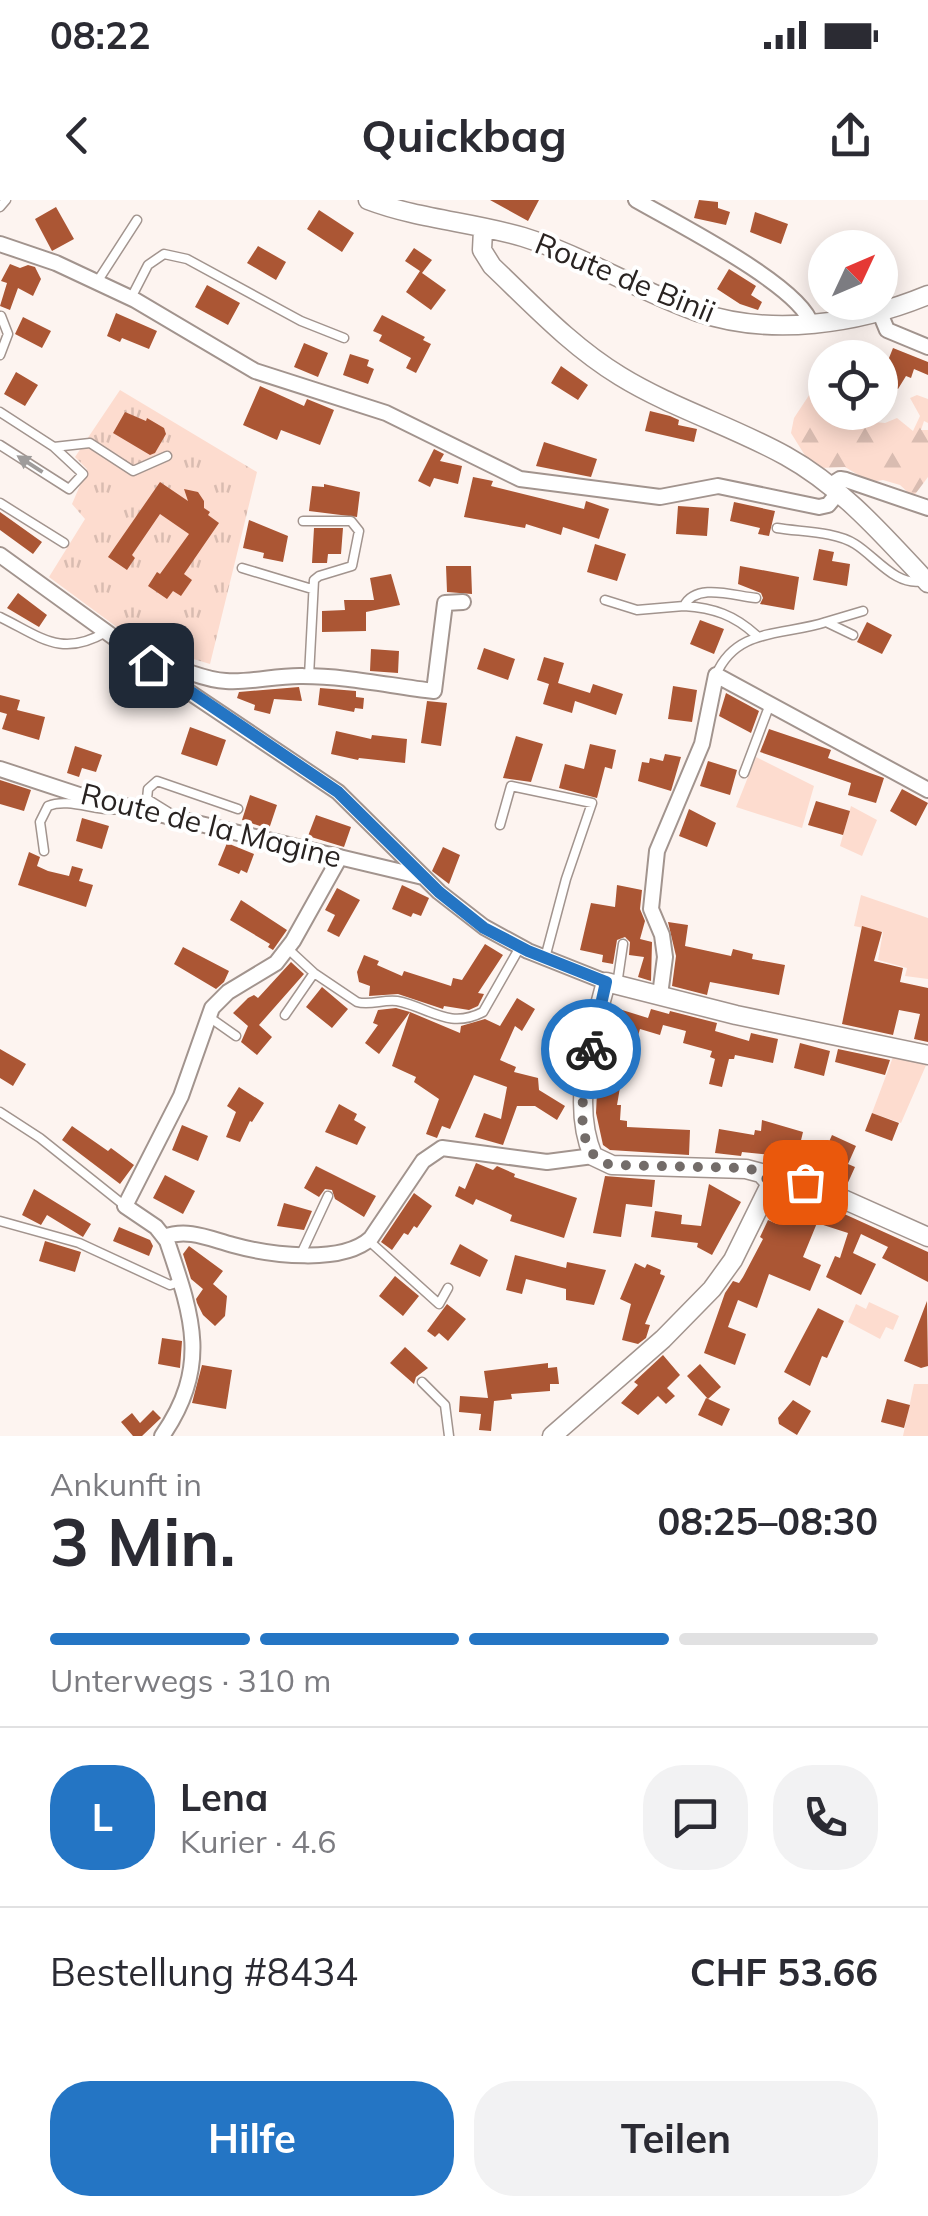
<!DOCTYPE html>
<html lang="de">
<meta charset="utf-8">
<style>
:root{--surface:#fff;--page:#f2f2f3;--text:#2b2b33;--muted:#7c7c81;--line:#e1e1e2;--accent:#2475c4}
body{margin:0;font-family:Mulish,sans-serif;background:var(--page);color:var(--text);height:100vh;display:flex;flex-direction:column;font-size:38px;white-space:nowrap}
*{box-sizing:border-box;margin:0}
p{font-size:32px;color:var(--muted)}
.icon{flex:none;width:55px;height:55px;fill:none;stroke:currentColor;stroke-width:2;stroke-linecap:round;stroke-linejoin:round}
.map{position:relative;height:1236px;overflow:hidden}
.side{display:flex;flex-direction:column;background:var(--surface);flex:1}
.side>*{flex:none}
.needle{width:65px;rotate:46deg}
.fabs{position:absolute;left:808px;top:30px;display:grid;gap:20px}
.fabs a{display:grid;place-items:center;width:90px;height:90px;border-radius:50%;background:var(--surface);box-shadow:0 5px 25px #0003;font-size:50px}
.pin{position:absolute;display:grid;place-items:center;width:85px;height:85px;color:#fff;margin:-42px;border-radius:20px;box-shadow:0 5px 15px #0006}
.courier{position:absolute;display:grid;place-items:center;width:100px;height:100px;margin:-50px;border:8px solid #2475c4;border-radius:50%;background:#fff;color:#222;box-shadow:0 2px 12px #0007}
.headline em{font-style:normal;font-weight:700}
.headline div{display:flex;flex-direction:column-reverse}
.headline{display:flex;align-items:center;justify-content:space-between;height:170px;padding:0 50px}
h1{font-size:65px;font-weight:700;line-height:75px}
.bar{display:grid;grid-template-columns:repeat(4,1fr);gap:15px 10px;align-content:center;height:120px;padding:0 50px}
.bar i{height:12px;border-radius:8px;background:var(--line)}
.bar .on{background:var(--accent)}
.bar p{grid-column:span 4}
.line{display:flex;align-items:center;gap:25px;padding:0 50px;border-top:2px solid var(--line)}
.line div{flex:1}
.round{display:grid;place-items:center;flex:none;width:105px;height:105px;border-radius:40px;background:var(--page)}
.primary-button{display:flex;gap:20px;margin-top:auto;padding:20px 50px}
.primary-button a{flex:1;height:115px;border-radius:40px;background:var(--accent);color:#fff;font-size:40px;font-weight:700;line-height:115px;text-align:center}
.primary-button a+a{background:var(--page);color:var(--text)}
.status{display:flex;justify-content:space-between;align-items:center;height:70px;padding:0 50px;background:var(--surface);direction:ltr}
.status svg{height:28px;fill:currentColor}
header{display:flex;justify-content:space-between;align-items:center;height:130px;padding:0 50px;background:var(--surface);font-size:45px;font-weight:700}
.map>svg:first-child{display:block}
</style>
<div class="status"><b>08:22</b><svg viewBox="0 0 49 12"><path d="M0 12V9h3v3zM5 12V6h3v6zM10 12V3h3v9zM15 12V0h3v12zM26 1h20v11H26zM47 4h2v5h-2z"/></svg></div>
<header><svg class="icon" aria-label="back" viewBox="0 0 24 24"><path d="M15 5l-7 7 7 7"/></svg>Quickbag<svg class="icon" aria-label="share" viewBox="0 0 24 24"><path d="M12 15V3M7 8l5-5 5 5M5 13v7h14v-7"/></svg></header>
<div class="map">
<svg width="928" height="1236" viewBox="0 0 928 1236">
<defs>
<pattern id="forest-firs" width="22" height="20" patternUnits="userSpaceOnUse" patternTransform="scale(2.5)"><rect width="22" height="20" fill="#fddccf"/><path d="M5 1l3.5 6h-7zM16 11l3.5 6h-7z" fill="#d9bcb1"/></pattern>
<pattern id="park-tufts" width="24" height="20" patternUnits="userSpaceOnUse" patternTransform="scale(2.5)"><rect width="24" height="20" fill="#fddccf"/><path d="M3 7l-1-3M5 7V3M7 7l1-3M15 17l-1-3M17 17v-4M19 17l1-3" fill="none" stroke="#d9bcb1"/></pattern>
</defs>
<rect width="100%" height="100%" fill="#fdf4f0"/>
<path fill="#fddccf" d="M756,557L814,586L802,628L736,607Z
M851,606L877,620L862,656L840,646Z
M861,695L928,718V779L905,776L907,768L878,760L883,732L854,726Z
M893,857L927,863L901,923L872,913Z
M869,1102L899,1116L893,1130L886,1127L880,1139L848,1122L856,1104L866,1109Z
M914,1184H928V1236H903Z"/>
<path fill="url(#forest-firs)" d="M825,171V212L873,213L875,222L885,223L897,218L913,231L920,216L910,198L917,195L928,199V223L924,221L921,230H928V277L913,297L900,285L883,280L870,282L845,267L820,268L809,262L791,233L794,218Z"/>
<path fill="url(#park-tufts)" d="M120,190L257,272L210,464L137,442L49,377L85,319L72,304L87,269L75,257Z"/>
<path fill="#ab5634" d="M490,0H539L528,21Z
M699,0L718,2V8L730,12L726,25L694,18Z
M56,7L74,39L52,51L35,19Z
M319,10L354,33L342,52L307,29Z
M755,12L788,24L781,44L750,32Z
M258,46L286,62L276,80L247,63Z
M414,48L432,60L422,73L446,90L431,110L406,92L420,71L405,61Z
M10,64L20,68L28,65L35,67L41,79L33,96L18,88L10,110L0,106L7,83L1,81Z
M729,69L756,86L751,95L762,102L758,110L740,104L717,89Z
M207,85L240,103L228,125L195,107Z
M116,113L157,131L149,149L122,138L120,142L107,136Z
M382,115L425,137L423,140L431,144L416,173L406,168L411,158L379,141L382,135L373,131Z
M23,117L51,131L42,148L15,134Z
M304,143L328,153L318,177L294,167Z
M893,148L928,162V175L914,169L911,178L906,176L898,189L889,185V170L885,168Z
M350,154L369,160L367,166L374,169L368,184L343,175Z
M561,166L588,185L578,200L551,183Z
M16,172L38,185L25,206L4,194Z
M260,186L304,206L307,199L334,210L320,245L281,230L277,240L243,225Z
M650,211L670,216L679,220L678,225L697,229L694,242L645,231Z
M125,212L146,221L147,218L164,228L166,234L155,253L150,255L113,233Z
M544,242L597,259L591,277L536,266Z
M434,249L444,254L440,261L462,266L458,284L434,278L430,287L418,281Z
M473,277L493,281L491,286L584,309L586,301L609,309L599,339L563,327L561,335L526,324L525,328L464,317Z
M160,282L188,301L184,289L198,292L204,301V308L210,312L208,315L219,323L184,374L192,380L181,396L173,391L167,399L148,386L157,372L160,374L189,334L160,314L132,355L135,358L127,370L108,357Z
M324,284L360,292L357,317L309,311L312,286L324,287Z
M734,302L775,311L769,336L758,334L760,328L730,321Z
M678,306L709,308L707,336L676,334Z
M0,312L42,342L33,354L0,330Z
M249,320L288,336L283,362L263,358L264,353L243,348Z
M314,328H343L341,354H328L327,363H312Z
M595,344L626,354L617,381L587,372Z
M819,349L834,352L832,361L850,364L847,386L813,380Z
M446,366H471L472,394L447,392Z
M740,366L799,377L794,410L760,404L763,398L761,393L738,384Z
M391,374L400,405L366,412V431L322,432V411L345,410L344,400H374L370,378Z
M18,393L47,415L39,427L7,408Z
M700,420L724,429L714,454L690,444Z
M867,422L892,435L882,454L857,442Z
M484,448L515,459L508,480L477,469Z
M371,449L399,451L398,473L370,471Z
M544,457L564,463L558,483L590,493L593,484L623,494L616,515L575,501L572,513L543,504L549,484L537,480Z
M673,486L697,490L692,522L668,519Z
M299,487L302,501L274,499L270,514L254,510L255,505L237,498L239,492Z
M320,488L356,491V497L364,498L363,509L355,508L354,512L318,505Z
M726,493L759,511L751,533L719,516Z
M0,495L20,500L17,510L45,517L39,540L2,529L7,514L0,512Z
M427,501L447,503L441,546L421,543Z
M190,527L226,540L217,566L181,554Z
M769,529L831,550L828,558L884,578L876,603L848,595L851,583L760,552Z
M336,531L371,539L372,535L407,539L405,563L359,558L358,560L331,554Z
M516,536L543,544L531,582L503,578Z
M590,544L616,550L612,569L605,567L597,598L559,588L565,564L584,569Z
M75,546L102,555L96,572L82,568L79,577L67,573Z
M665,554L681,557L671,591L638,581L642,562L649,563L650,558L663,561Z
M708,561L737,570L730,595L700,586Z
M0,580L31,590L24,611L0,604Z
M902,589L928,603L916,626L890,611Z
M250,595L277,605L269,629L242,620Z
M816,601L850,611L843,635L808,625Z
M689,609L716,623L707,647L679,636Z
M316,615L351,627L344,647L308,636Z
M82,618L109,626L102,649L76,641Z
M227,643L254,654L247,673L241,670L239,674L218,665Z
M443,647L460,655L449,684L432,671Z
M29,652L40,657L37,666L48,671L69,676L72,666L83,669L79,681L93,685L86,707L18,685Z
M402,685L429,698L421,716L413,713L411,717L392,709Z
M617,685L642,690L640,709L645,721L640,739L652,742L651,781L638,777L644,757L629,755L630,742L625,737L617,740L613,764L602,762L603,755L580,750L591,703L615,707Z
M337,688L360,700L339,737L327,731L335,715L325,710Z
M241,700L287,730L273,750L268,747L270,744L230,720Z
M668,722L688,725L685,746L731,756L733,749L753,754L752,759L785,765L779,795L710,782L707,795L672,786L676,756Z
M862,726L882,732L874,761L903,768L900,782L928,788V842L914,839L920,814L899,810L893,835L842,824Z
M485,744L503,755L478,793L484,794L478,806L469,810L444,806L443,809L398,794L369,796L370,786L359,782L357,772L364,755L379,761L377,765L402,776L404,771L451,786L453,778L462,780Z
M183,747L229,771L224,782L216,789L174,764Z
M291,762L304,774L259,825L272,837L257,855L241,842L248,826L233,813L248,798L254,795L258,798Z
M322,787L348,809L332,828L306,807Z
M517,798L535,809L522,831L515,826L500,860L516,867L514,872L538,878L539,890L565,906L557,920L535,906H517L503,945L475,937L484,913L501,919L507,887L474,875L450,929L442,926L437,938L426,934L439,899L414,882L416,877L392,866L410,812L460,833L461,826L485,819L500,826Z
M396,808L410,812L379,854L365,843L378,825L373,823L378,810Z
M619,809L648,818L651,809L669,814L670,811L717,823L715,831L749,841L751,833L778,839L773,863L735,855L734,859H729L722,887L709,884L715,859L710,857L712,851L683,843L686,831L663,825L660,835L640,829L636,842L606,833L610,815L617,817Z
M800,843L830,851L824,876L794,868Z
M0,849L26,864L13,886L0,878Z
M838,849L890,860L885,875L835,862Z
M602,860L624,864L617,905H621L620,920L627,921V927L690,930L689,955L610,950L603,945L596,913L598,871Z
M239,887L264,903L252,922L250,921L240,942L226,937L236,912L227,906Z
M339,904L357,914L354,920L366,927L357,945L325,932Z
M872,913L899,923L892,941L865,931Z
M762,920L803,932L796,961L771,955L742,952L741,956L715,953L719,929L754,935L755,930L761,931Z
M182,925L208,936L198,961L172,950Z
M72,926L108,951L111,948L134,965L120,984L62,940Z
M832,935L856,946L848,964L855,967L846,987L827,978L831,971L825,969L831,956L824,953Z
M476,963L493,970L497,966L515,974L514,977L577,998L564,1038L510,1021L512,1015L476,999L473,1005L455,996L459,986L465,989Z
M316,966L376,996L364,1017L335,999L332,990L325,989L319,997L304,988Z
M165,975L195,991L183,1014L153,998Z
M605,976L655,980L652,1007L626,1004L621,1037L593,1033Z
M709,984L741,1002L712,1055L697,1047L698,1043L651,1037L655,1011L682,1015L681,1024L701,1026Z
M34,989L91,1024L83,1037L47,1015L41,1025L22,1015Z
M414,993L432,1006L417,1028L414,1026L408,1035L404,1033L392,1050L381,1042Z
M809,998L928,1052V1082L882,1058L888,1047L861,1034L853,1053L876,1064L861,1095L826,1077L835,1056L840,1058L848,1033L817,1023L803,1057L821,1065L810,1091L769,1074L757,1108L738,1100L728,1127L746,1134L735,1165L704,1153L725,1093L733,1081L739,1083L743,1077L763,1039L760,1037L768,1020L777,1024L784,1001L805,1007Z
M284,1003L312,1011L304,1030L277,1026Z
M119,1027L150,1040L153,1046L149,1056L113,1041Z
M45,1041L81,1052L75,1072L39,1061Z
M460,1044L488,1060L480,1077L450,1064Z
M189,1046L223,1071L213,1084L227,1096L225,1116L215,1126L203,1115L197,1103L196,1099L203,1089L191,1079L183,1054Z
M515,1055L566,1068L567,1062L606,1070L594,1105L566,1100V1089L526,1079L522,1094L506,1090Z
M635,1063L645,1068L647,1064L661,1070L660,1074L665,1076L645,1124L650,1125L646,1138L638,1144L622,1140L631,1104L620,1099Z
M395,1076L419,1096L403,1116L379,1096Z
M927,1101L928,1166L921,1168L904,1161Z
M447,1104L466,1119L448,1141L439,1133L435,1137L427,1131Z
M818,1108L844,1121L827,1158L822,1156L810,1186L784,1172Z
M162,1138L182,1141L180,1168L158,1164Z
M405,1147L428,1168L416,1177L414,1184L390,1163Z
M663,1155L680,1175L667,1188L675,1196L666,1204L658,1196L638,1215L621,1203L638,1185L634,1182Z
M548,1163V1168L557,1167L559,1184H550V1191L511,1194L512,1199L494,1201L491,1231L479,1230L481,1214L459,1212L460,1196L488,1198L484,1171Z
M700,1164L721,1187L708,1199L687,1176Z
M202,1165L232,1170L226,1209L192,1203Z
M706,1198L730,1209L722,1226L698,1215Z
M887,1199L910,1205L904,1228L881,1222Z
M793,1200L811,1211L797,1235L779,1224L778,1218Z
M153,1210L161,1218L142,1236H133L121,1222L132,1213L140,1223Z"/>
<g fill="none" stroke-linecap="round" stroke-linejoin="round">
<defs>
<path id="service" d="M0,7L6,0
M97,82L137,20
M131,98L148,65L164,54L187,59L301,121L344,138
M0,155L8,134L1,116
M0,212L54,247L90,243L133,271L167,256
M0,245L69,289L83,274L54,247
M0,303L64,343
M303,321H351L359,331L352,366L319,376L314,380L309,476
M777,328C800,332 835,331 855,344C876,357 896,387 923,381
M242,368L312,389
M605,400L637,410L684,406
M0,417C41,437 61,458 106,432
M826,422L863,411
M756,435C734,415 714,408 684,406C696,382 734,396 756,398
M716,475C736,427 784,436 826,422L853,435
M744,573L770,504
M168,612L147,599L148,589L157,581L238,609
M500,625L511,586L592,603L566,679L545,758
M44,651L40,622L48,606C70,597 98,613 122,609
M287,748L314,773L357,802C370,806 383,799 397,801C429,807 448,830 483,812L520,747
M617,785L623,744
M285,815L314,773
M209,817L236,836
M0,912L40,938L125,1006
M0,1021L79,1043L170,1085L179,1082
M368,1040L439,1104L448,1088
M301,1054L328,996
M422,1182L445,1205L449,1236"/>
<path id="minor" d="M636,0C674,22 801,86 811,124
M0,44L56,63L135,100L255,171L386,213L520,279L660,297L718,286L819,307L828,305L838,293
M880,113L887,130L928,147
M829,286L840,279L846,280L928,308
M0,355L192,494L338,592L439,692L484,727L528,751L606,782
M152,465C179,464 199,480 226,481C251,483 277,475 303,476C346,476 391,486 434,491L445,403L463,402
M0,569L79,595L423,677
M660,795L665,757L662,735L651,709L657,651L702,544L716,475L928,590
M164,1037C188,1028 210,1039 233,1045C269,1055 342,1065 371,1038L423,961L442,948L547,962L593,956
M162,1236C211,1166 192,1115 167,1041L156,1027L125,1006L181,896L212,808L228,792L276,763L293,741L340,657"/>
<path id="tertiary" d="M368,0C418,19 472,22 523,37C584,56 638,91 698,112C771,137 858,124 928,95
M483,30L482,50L492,66C533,105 572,147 620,176C672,208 732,226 786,256C842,287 885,337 928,383
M772,985L761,973L746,969L612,965L593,956C570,902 592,836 606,782L736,815L928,855
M552,1236L663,1139L712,1089L733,1060L769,987L789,980L805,982L928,1037"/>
</defs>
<use href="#service" stroke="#a2948e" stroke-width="11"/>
<use href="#minor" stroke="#a2948e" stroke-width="18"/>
<use href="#tertiary" stroke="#a2948e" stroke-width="21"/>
<use href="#service" stroke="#fff" stroke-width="8"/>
<use href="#minor" stroke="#fff" stroke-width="14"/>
<use href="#tertiary" stroke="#fff" stroke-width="18"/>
</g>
<defs><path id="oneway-solid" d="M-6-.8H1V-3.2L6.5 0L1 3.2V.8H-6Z" transform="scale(2.5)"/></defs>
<use fill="#9f9c9b" href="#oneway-solid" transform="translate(30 264) rotate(-147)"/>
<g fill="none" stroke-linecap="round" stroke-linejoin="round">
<path stroke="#736c69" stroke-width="10" stroke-dasharray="0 18" d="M591,849C585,881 567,956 612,965L746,968L758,971L772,984L789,980L805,982"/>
<path stroke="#2475c4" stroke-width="12" d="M151,465L338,592L439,692L484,728L528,751L606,782L591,849"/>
</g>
<g text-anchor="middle" stroke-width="8" stroke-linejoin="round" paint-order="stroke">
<g font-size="30" fill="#292321" stroke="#fff">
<text transform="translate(625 78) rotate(22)" y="10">Route de Binii</text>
<text transform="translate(211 626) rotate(14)" y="10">Route de la Magine</text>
</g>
</g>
</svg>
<div class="fabs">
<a><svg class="needle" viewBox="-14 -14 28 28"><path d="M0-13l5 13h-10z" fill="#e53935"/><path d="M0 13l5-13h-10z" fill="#7c7c81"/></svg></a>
<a><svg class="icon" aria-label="locate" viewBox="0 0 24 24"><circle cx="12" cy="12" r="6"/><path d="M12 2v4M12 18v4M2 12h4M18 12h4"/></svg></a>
</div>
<div class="pin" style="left:805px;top:982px;background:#ea580c"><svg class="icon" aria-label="bag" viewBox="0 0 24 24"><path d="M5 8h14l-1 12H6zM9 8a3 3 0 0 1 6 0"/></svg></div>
<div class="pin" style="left:151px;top:465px;background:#1f2937"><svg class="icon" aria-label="home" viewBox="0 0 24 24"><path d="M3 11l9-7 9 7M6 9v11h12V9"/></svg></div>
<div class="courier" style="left:591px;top:849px"><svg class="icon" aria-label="bike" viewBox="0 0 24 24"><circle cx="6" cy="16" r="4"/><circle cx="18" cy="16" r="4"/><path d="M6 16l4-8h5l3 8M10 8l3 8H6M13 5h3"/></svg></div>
</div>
<section class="side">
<div class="headline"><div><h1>3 Min.</h1><p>Ankunft in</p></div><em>08:25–08:30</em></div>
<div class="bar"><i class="on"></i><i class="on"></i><i class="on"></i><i></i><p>Unterwegs · 310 m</p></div>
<div class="line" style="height:180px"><b class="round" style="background:var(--accent);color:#fff">L</b><div><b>Lena</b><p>Kurier · 4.6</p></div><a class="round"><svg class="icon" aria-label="chat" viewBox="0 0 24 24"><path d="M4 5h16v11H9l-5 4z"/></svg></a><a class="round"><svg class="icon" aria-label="phone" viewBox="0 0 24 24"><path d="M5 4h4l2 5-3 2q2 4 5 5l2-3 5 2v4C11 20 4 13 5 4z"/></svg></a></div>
<div class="line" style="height:130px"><div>Bestellung #8434</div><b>CHF 53.66</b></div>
<div class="primary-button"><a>Hilfe</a><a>Teilen</a></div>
</section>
